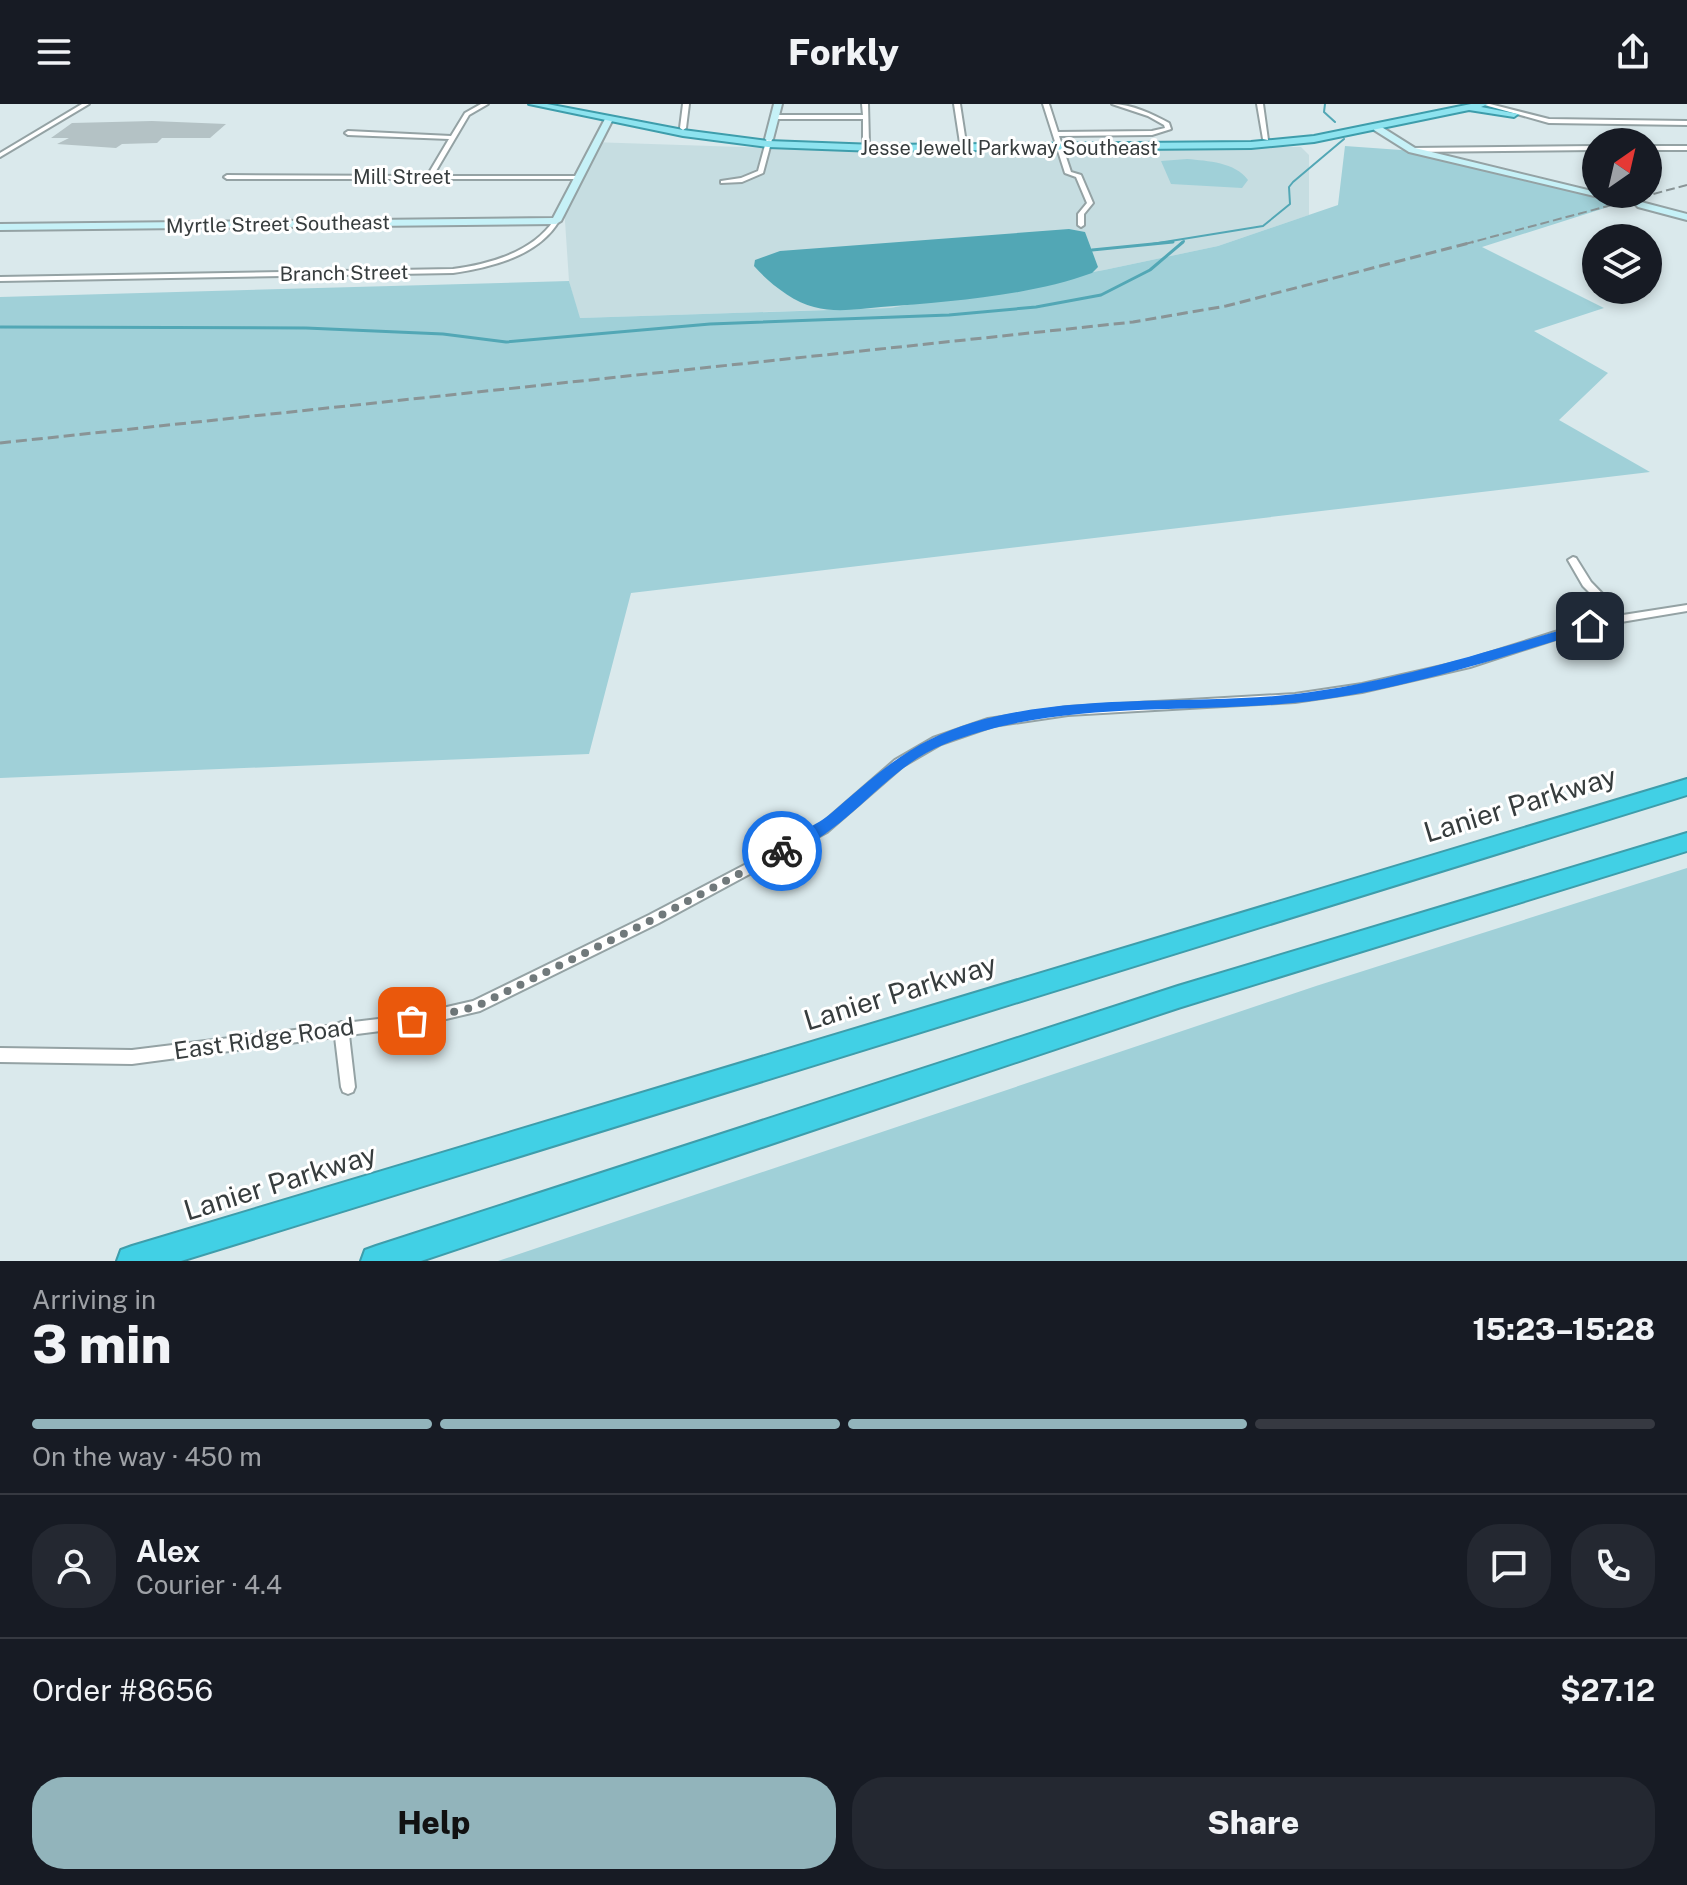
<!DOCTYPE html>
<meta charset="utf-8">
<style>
:root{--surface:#171b24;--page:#242831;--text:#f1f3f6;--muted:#9ea1a6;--line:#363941;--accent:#92b4bb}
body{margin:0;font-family:"Public Sans",sans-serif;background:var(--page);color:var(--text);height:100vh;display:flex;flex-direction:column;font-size:30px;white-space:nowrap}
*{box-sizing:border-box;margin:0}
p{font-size:26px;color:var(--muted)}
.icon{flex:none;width:44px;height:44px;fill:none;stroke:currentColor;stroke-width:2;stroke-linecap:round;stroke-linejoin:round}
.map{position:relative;height:1157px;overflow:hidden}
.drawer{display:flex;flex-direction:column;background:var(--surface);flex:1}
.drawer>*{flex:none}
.needle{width:52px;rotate:34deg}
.controls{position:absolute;left:1582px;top:24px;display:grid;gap:16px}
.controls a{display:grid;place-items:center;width:80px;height:80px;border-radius:50%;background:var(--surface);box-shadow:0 4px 12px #0003;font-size:40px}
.pin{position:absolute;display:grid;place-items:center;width:68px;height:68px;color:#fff;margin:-34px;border-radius:16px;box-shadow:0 4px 12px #0006}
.courier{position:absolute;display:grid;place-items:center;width:80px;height:80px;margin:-40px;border:6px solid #1a73e8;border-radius:50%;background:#fff;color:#222;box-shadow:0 2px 10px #0007}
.headline em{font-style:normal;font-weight:800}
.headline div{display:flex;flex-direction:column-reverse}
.headline{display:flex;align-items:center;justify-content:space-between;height:136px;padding:0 32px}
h1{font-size:52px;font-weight:800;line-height:60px}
.bar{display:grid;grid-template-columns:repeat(4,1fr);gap:12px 8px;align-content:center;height:96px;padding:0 32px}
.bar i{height:10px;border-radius:6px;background:var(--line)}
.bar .current{background:var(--accent)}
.bar p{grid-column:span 4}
.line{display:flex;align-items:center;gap:20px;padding:0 32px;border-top:2px solid var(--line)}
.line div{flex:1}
.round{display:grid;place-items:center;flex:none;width:84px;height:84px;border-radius:32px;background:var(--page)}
.action{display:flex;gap:16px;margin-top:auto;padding:16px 32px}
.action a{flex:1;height:92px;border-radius:32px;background:var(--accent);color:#111;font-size:32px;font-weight:800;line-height:92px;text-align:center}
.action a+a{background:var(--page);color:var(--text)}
header{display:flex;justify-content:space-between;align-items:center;height:104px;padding:0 32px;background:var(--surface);font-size:36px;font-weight:800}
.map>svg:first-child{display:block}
</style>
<header><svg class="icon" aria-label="menu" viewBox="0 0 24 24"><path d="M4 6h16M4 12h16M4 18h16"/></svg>Forkly<svg class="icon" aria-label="share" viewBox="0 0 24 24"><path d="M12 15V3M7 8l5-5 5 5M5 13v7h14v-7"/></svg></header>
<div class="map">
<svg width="1687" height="1157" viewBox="0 0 1687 1157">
<rect width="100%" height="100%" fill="#dae9ec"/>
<path fill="#c6dde1" d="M591,38L769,44L1301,43L1309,51V111L1218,142L1104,166L890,204L579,214L569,177L564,102Z"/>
<path fill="#a0d0d8" d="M1345,42L1429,48L1630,96L1482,143L1604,204L1534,227L1608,269L1559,316L1650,368L631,489L589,650L0,674V193L569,177L580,214L890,204L1104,166L1218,142L1338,101Z
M1187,55C1208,57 1235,58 1248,76L1242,84L1171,80L1161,57Z
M1687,764V1157H498L1316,882Z"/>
<path fill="#52a7b5" d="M1069,125L1085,128L1098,163L1092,169C1029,192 948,198 881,203C859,205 836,209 814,203C793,198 768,178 754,162L755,156L780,147Z"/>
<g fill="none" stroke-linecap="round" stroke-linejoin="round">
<path stroke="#52a7b5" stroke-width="2" d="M1325,0L1324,8L1335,18
M1152,140L1263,122L1290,100L1289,83L1293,78L1344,35
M1180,140L1184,137"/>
<path stroke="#52a7b5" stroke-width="3" d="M1092,146L1173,138
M0,223L306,224L443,230L506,238L710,220L949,211L1036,203L1101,191L1150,166L1183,138"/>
</g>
<path fill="#b4c2c5" d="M152,17L226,20L210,34H162L157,39L122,40L116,44L57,40L69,34H51L72,19Z"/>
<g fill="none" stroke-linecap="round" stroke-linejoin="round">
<defs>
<path id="street" d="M82,0H89L0,53V49Z
M481,0H488L469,11L433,72H578L580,73V75H227L224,73L227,71L427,72L449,35L348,31L345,29L348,27L451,32L465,9Z
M683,0H689L686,24L683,26L680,24Z
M862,0H868L869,39L866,41L863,39V15H775L772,13L775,11H863Z
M954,0H960L966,39L963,41L960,39Z
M1043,0H1049L1058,28L1152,27L1165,24L1164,21L1148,12L1112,0C1132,0 1152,10 1169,19L1171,25L1152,31L1059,32L1071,68L1081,71L1093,99L1084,110V121L1081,123L1078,121V110L1087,99L1076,73L1065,69Z
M1257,0H1263L1268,36L1263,35Z
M1481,0H1490L1549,15L1687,17V21L1549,19Z
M767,34L772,35L763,69L742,78L721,79V77L741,74L758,67Z
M1596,42V46L1412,48L1409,46L1412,44Z
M1648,42H1687V46H1648Z
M554,116L559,117C538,152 492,163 453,169L0,177V173L453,165C490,160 533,148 554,116Z
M1573,453L1576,454L1591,478L1623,511L1687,501V507L1621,518L1562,533L1470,563L1362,588L1295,598L1068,611L993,622L941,640L903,662L827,728L659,819L480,907L412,923L349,931L355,983L353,988L348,990L343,988L341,983L335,933L132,960L0,958V944L132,946L335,921L341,918L345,919L412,911L473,897L649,811L819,722L895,656L933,634L988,615L1068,603L1295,590L1362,580L1464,557L1555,528L1614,513L1583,482L1568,456Z"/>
<path id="secondary" d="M774,0H782L773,35L769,37L765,35Z
M609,13L613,15L561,117L556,120L0,126V120L553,114L605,15Z
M1374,22H1380L1415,44L1633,97L1628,100L1409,48L1374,26Z
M1641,98L1687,110V116L1638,103L1636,101Z"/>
<path id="primary" d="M529,0H547L683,26L768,37L876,41L1251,38L1314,32L1471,0H1488L1481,3L1518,10L1514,13L1469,6L1314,38L1251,44L876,47L768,43L683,32Z"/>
<path id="highway" d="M1687,675V691L181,1157H117L121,1146L132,1142Z
M1687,729V747L1178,904L421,1157H361L365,1146L376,1142L1178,882Z"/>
</defs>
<use href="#street" stroke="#94a2a4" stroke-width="4"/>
<use href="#secondary" stroke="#94a2a4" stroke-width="4"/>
<use href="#primary" stroke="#3e9dab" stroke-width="4"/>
<use href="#highway" stroke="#3e9dab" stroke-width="4"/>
<use href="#street" fill="#fff" fill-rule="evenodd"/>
<use href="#secondary" fill="#c6f1f7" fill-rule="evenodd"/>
<use href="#primary" fill="#8de3ef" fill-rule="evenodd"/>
<use href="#highway" fill="#41d0e5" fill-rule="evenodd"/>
<path stroke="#899496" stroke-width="2" stroke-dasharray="9 4" stroke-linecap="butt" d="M1465,140L1687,81"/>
<path stroke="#899496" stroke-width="3" stroke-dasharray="11 5" stroke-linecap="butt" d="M0,339L1133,218L1226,202L1473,138"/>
</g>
<path fill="#1a73e8" d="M1590,518L1596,522L1594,525C1496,555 1396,589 1293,599C1178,610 1054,596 945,640C899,658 868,699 829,727C817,737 801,743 787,751L782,752L774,747C786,731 814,724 829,711C862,683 892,654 931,635C1034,584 1182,603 1296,590C1397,578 1492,545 1590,518Z"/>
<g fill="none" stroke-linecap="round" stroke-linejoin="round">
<path stroke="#70797b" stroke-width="8" stroke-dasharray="0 14.4" d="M412,917L475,903L654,815L782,747"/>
</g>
<g text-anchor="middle" stroke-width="6" stroke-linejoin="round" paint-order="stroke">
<g font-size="20" fill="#373d3e" stroke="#fff">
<text x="1009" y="51">Jesse Jewell Parkway Southeast</text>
<text x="402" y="80">Mill Street</text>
<text transform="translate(278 120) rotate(-1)" y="7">Myrtle Street Southeast</text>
<text transform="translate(344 169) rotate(-1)" y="7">Branch Street</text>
</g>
<g font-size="24" fill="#373d3e" stroke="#fff">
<text transform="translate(264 935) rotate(-8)" y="8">East Ridge Road</text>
</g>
<g font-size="28" fill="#373d3e" stroke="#fff">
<text transform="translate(1520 700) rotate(-17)" y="10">Lanier Parkway</text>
<text transform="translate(900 888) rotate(-17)" y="10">Lanier Parkway</text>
<text transform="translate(280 1078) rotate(-17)" y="10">Lanier Parkway</text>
</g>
</g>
</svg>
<div class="controls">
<a><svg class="needle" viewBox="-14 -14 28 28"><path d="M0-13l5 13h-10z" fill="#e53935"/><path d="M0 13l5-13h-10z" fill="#9ea1a6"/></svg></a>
<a><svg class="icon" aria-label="layers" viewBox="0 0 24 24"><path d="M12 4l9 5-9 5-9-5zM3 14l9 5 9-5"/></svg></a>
</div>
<div class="pin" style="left:412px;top:917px;background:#ea580c"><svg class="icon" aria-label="bag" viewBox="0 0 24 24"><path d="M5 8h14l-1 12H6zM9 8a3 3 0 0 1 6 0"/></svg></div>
<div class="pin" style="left:1590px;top:522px;background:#1f2937"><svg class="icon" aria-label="home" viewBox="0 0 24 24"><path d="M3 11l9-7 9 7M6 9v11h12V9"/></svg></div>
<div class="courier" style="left:782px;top:747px"><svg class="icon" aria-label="bike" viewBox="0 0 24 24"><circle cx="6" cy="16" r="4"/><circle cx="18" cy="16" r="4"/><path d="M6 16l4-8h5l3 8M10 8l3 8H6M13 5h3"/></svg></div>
</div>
<section class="drawer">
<div class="headline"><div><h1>3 min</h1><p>Arriving in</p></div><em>15:23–15:28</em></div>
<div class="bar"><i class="current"></i><i class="current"></i><i class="current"></i><i></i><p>On the way · 450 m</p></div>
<div class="line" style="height:144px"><a class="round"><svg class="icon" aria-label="person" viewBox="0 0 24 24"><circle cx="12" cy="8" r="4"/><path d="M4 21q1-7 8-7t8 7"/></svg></a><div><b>Alex</b><p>Courier · 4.4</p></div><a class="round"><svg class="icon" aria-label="chat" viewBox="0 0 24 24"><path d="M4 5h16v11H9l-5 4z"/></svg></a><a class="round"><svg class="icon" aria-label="phone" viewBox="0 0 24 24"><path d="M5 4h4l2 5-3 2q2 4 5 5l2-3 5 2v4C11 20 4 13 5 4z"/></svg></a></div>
<div class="line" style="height:104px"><div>Order #8656</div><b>$27.12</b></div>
<div class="action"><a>Help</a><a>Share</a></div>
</section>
